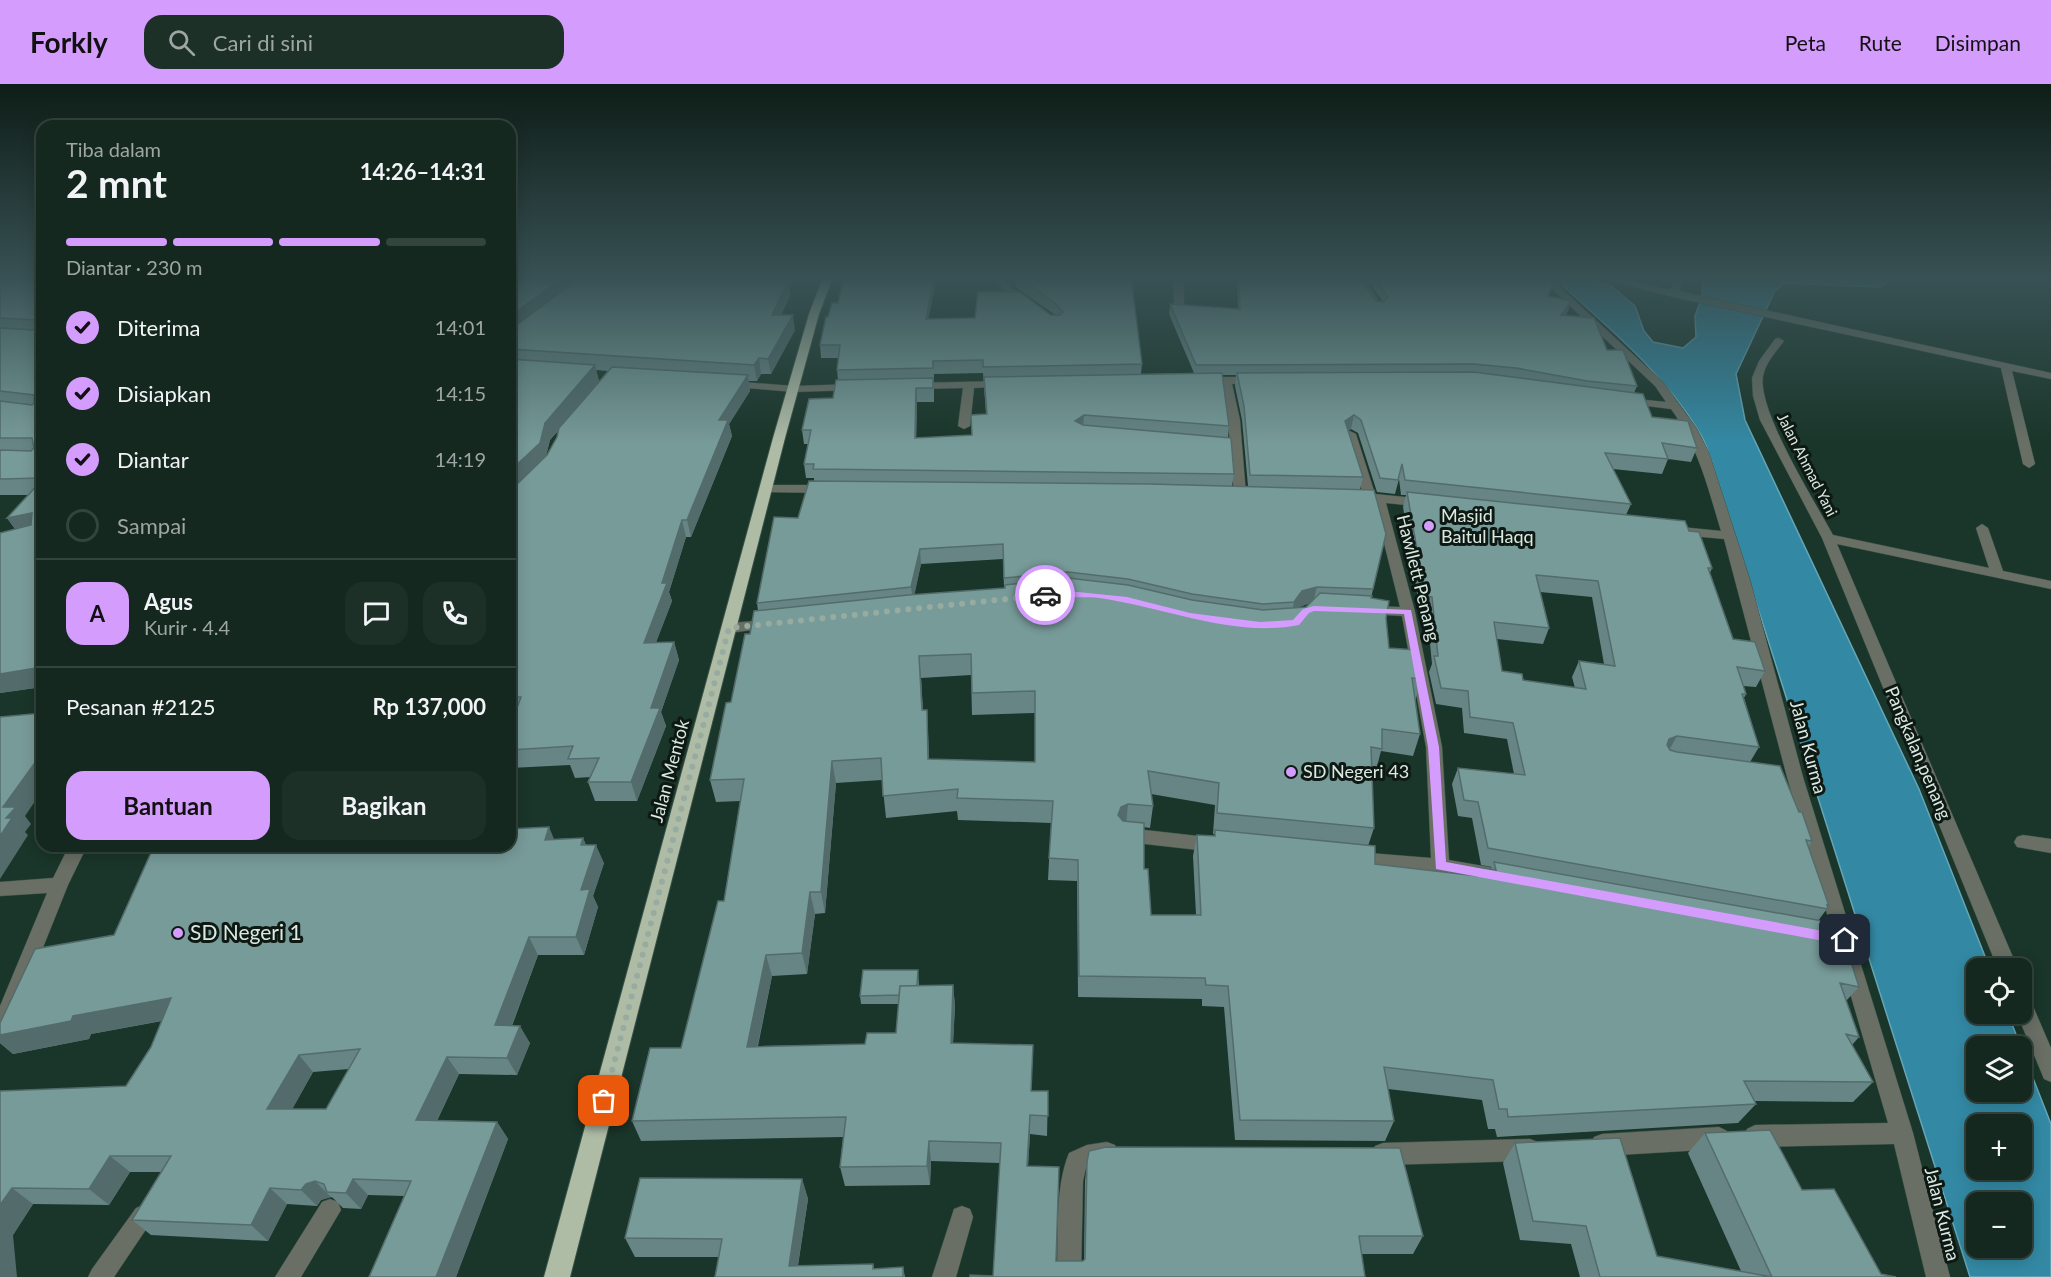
<!DOCTYPE html>
<html lang="id">
<meta charset="utf-8">
<style>
:root{--surface:#14281f;--page:#1d3028;--text:#f1f3f6;--muted:#9da6a4;--line:#33443d;--accent:#d49cfc}
body{margin:0;font-family:Lato,sans-serif;background:var(--page);color:var(--text);height:100vh;display:flex;flex-direction:column;font-size:22px;white-space:nowrap}
*{box-sizing:border-box;margin:0}
p{font-size:20px;color:var(--muted)}
.icon{flex:none;width:33px;height:33px;fill:none;stroke:currentColor;stroke-width:2;stroke-linecap:round;stroke-linejoin:round}
.map{position:relative;flex:1;overflow:hidden}
.side{position:absolute;left:36px;top:36px;width:480px;height:732px;display:flex;flex-direction:column;background:var(--surface);border-radius:18px;box-shadow:0 3px 15px #0003,0 0 0 2px var(--line)}
.side>*{flex:none}
.controls{position:absolute;left:1966px;top:874px;display:grid;gap:12px}
.controls a{display:grid;place-items:center;width:66px;height:66px;border-radius:12px;background:var(--surface);box-shadow:0 3px 15px #0003,0 0 0 2px var(--line);font-size:30px}
.pin{position:absolute;display:grid;place-items:center;width:51px;height:51px;color:#fff;margin:-26px;border-radius:12px;box-shadow:0 3px 9px #0006}
.courier{position:absolute;display:grid;place-items:center;width:60px;height:60px;margin:-30px;border:4px solid #d49cfc;border-radius:50%;background:#fff;color:#222;box-shadow:0 2px 8px #0007}
.summary em{font-style:normal;font-weight:700}
.summary div{display:flex;flex-direction:column-reverse}
.summary{display:flex;align-items:center;justify-content:space-between;height:102px;padding:0 30px}
h1{font-size:39px;font-weight:700;line-height:45px}
.bar{display:grid;grid-template-columns:repeat(4,1fr);gap:9px 6px;align-content:center;height:72px;padding:0 30px}
.bar i{height:8px;border-radius:4px;background:var(--line)}
.bar .active{background:var(--accent)}
.bar p{grid-column:span 4}
.line{display:flex;align-items:center;gap:15px;padding:0 30px;border-top:2px solid var(--line)}
.line div{flex:1}
.round{display:grid;place-items:center;flex:none;width:63px;height:63px;border-radius:18px;background:var(--page)}
ol{padding:0 30px;list-style:none}
li{display:flex;align-items:center;gap:18px;height:66px}
li p{margin-inline-start:auto}
li .icon{padding:6px;border-radius:50%;background:var(--accent);color:#111;stroke-width:4}
li:last-child{color:var(--muted)}
li i{width:33px;height:33px;border:3px solid var(--line);border-radius:50%}
.button{display:flex;gap:12px;margin-top:auto;padding:12px 30px}
.button a{flex:1;height:69px;border-radius:18px;background:var(--accent);color:#111;font-size:24px;font-weight:700;line-height:69px;text-align:center}
.button a+a{background:var(--page);color:var(--text)}
header{display:flex;align-items:center;gap:36px;box-sizing:border-box;height:84px;padding:0 30px;background:var(--accent);color:#111}
header strong{font-size:28px}
nav{display:flex;gap:33px;margin-inline-start:auto;font-size:21px}
.search{width:420px;height:54px;background:var(--page);display:flex;align-items:center;gap:15px;box-sizing:border-box;padding:0 21px;border-radius:18px;color:var(--muted);font-size:22px}
.map>svg:first-child{display:block}
</style>
<header>
<strong>Forkly</strong>
<div class="search"><svg class="icon" aria-label="search" viewBox="0 0 24 24"><circle cx="10" cy="10" r="6"/><path d="M15 15l6 6"/></svg>Cari di sini</div>
<nav><a>Peta</a><a>Rute</a><a>Disimpan</a></nav>
</header>
<div class="map">
<svg width="2051" height="1193" viewBox="0 0 2051 1193">
<rect width="100%" height="100%" fill="#1a3529"/>
<path fill="#3389a4" stroke="#65a6b7" stroke-width="1.5" fill-rule="evenodd" d="M1561,193H1580L1610,201L1635,222L1644,247L1653,258L1683,264L1696,253L1695,232L1702,212L1703,193H1897L1880,203L1785,199L1775,207L1736,290L1745,336L1919,705L1990,885H1977V930H2008L2021,963H1977V1008H2022V966L2051,1040V1193H1970L1722,411C1715,391 1710,365 1698,346C1664,290 1611,246 1563,202ZM1977,1041H2022V1086H1977ZM1977,1119H2022V1164H1977Z"/>
<g fill="none" stroke-linecap="round" stroke-linejoin="round">
<defs>
<path id="minor" d="M994,193H1003L1011,204L1030,217V221C1015,222 1002,204 994,193Z
M1174,193H1184V227L1179,230L1174,227Z
M1354,193H1363L1384,224L1382,226H1376L1364,207L1353,196Z
M1547,193H1556L1561,204L1663,298L1697,345L1709,369L1750,496L1803,693L1913,1049L1950,1193H1926L1894,1060L1755,1063L1747,1059L1744,1052L1747,1045L1755,1041L1888,1039L1787,693L1724,455L1681,451L1675,447L1681,443L1721,447C1708,404 1698,362 1671,325L1623,319L1622,317L1627,314L1666,318L1655,302L1554,207Z
M1596,193H1614L1670,206L1675,193H1684L1679,207L2051,289V295L2012,287L2035,380L2029,384L2023,380L2001,284L1673,213Z
M1779,254L1784,257C1776,268 1766,278 1763,292C1757,326 1815,418 1833,451L1989,484L1976,444L1982,440L1988,444L2003,487L2051,497V505L1837,460L2018,885H1998L1822,454L1760,336L1753,312L1752,294L1759,277L1775,255Z
M1226,293H1256L1261,296L1256,299L1232,300L1240,336L1246,410L1240,414L1234,410L1228,336L1221,300H1202L1197,297L1202,294Z
M729,297L794,302L854,300L859,303L854,306L794,308L725,302V298Z
M1004,297L1008,298V302L974,304L970,342L964,345L958,342L963,304L914,305L909,302L914,299Z
M1350,347L1356,350L1375,410L1425,415L1431,419L1425,423L1386,419L1415,528L1442,663L1449,776L1500,785L1503,790L1500,795L1494,797L1440,789L1357,782L1351,780L1348,775L1351,770L1357,768L1431,774L1426,663L1402,532L1369,530L1362,526L1369,522L1400,523L1374,419L1352,416L1350,413L1352,410H1363L1344,350Z
M766,401H825L831,405L825,409L762,408L760,405Z
M771,536L778,540L776,543L729,549L722,544L729,539Z
M1127,744L1216,754L1222,756L1225,761L1222,766L1216,768L1127,758L1121,756L1118,751L1121,746Z
M2023,751L2051,755V769L2017,763L2014,758L2017,753Z
M69,762H87L68,801L10,946L7,952L0,955V922L47,809L0,812V798L53,794Z
M2022,910L2029,913L2051,964V998L2044,995L2017,930H2022Z
M1719,1043L1727,1047L1730,1054L1727,1061L1719,1065L1602,1072L1594,1069L1591,1061L1594,1053L1602,1050Z
M1530,1055L1538,1058L1541,1066L1538,1074L1530,1077L1383,1081L1375,1078L1372,1070L1375,1062L1383,1059Z
M1107,1058L1115,1061L1118,1069L1115,1077L1086,1084L1083,1097L1081,1193H1057C1059,1153 1054,1106 1069,1069L1087,1061Z
M330,1115L338,1118L341,1126L301,1193H275L322,1118Z
M144,1121L152,1124L155,1132L114,1193H88L92,1185L136,1124Z
M962,1122L970,1125L973,1133L956,1193H932L954,1125Z"/>
<path id="tertiary" d="M1338,193L1394,196L1399,199L1394,202L1341,198L1338,197Z"/>
<path id="trunk" d="M823,193H833L819,230L785,354L570,1193H544L773,354L809,230Z"/>
</defs>
<use href="#minor" stroke="#395247" stroke-width="1"/>
<use href="#tertiary" stroke="#395247" stroke-width="1"/>
<use href="#trunk" stroke="#395247" stroke-width="2"/>
<use href="#minor" fill="#696f65" fill-rule="evenodd"/>
<use href="#tertiary" fill="#696f65" fill-rule="evenodd"/>
<use href="#trunk" fill="#aebca6" fill-rule="evenodd"/>
</g>
<path fill="#668584" fill-rule="evenodd" d="M0,193H42V603L0,609V449L15,445L7,434L29,411H0Z
M523,193H795L789,204L790,212L781,231L795,246L771,290H761L757,297H748L750,307L729,340L732,352L691,453H686L669,508L672,517L656,558H674L679,576L661,628L666,642L637,717H595L588,698L591,693L575,694L570,681L510,684V643L514,632H510V202ZM596,286L608,287L599,297ZM559,346L557,353L546,372L550,356Z
M1014,193H1131L1142,280L1141,290L1194,289L1169,230L1170,220L1238,225L1237,193H1359L1376,217L1383,218L1373,204L1375,194L1549,212L1571,217L1568,227L1565,232L1607,266L1637,302L1634,309L1652,333L1697,364L1691,378L1668,375L1662,390L1613,385L1631,420L1626,431L1689,447L1712,484L1710,489L1733,555L1765,587L1756,603L1743,602L1746,610L1744,614L1759,663L1750,678L1799,728L1812,757L1808,763L1829,822L1818,837L1859,903L1846,917L1859,953L1852,961L1873,998L1853,1018L1755,1017L1756,1020L1738,1039L1497,1053L1495,1045H1488L1482,1016L1388,1005L1394,1037L1385,1057L1235,1056L1224,923L1202,922V915L1078,913L1077,797L1048,796L1051,739L958,736L957,727L886,734L882,696L836,699L825,829L815,830L807,890L772,892L758,962L865,960L896,949L899,920H861L860,912L918,886L919,901H953L955,922L953,959L1033,961L1031,1007H1048L1047,1052L1030,1050L1028,1082L1056,1177H1083L1084,1176L1085,1097L1087,1078L1423,1152L1413,1170H1362L993,1192L1000,1079L931,1077L930,1101L845,1102L840,1083L843,1053L641,1057L632,1037L681,964L724,817L740,717L716,718L710,696L750,550L758,527L757,519L798,434L814,397V394H806L804,380L808,360H804L802,346L833,314L838,296L837,286L839,274H821L820,261L929,235L1055,231L1017,204ZM983,289L986,330L971,331L972,351L916,354L917,318H934V290ZM1222,291H1236L1235,302L1242,336L1248,402H1232L1234,390L1228,354L1229,342ZM1351,345L1358,349L1377,408L1395,410L1399,395L1401,411H1406L1403,423L1420,528L1427,529L1432,580L1429,588L1436,620L1462,624L1464,649L1507,655L1514,690L1458,684L1452,700L1458,732L1472,734L1481,781L1492,783L1491,785L1475,783L1472,792L1375,780L1368,762L1374,744L1372,686H1376L1381,667L1413,672L1420,650L1415,617L1422,595L1389,564L1386,534L1371,514L1386,450L1360,405L1363,393L1348,347ZM1003,475L1004,504L914,511L921,480ZM1540,508L1592,513L1604,580L1579,577L1572,593L1575,604L1523,596L1502,587L1497,555L1543,560L1549,544ZM1310,519L1306,523L1298,524L1299,523ZM971,591L972,631L1035,629V678L929,675L927,626H923L921,594ZM1151,710L1215,721L1213,750H1215L1214,752L1197,751L1193,772L1196,831H1151L1144,785V743L1150,744L1153,722Z
M583,754L586,761L604,779L593,812L598,823L584,871H538L512,942L530,959L517,991L459,990L437,1037L497,1038L508,1055L456,1193H369L404,1112L368,1111L361,1125L343,1124L333,1114L331,1113L321,1116L317,1122L287,1120L268,1157L151,1151L132,1136L161,1088H130L109,1121L33,1120L13,1151L0,1193V1007L126,1002L151,963L162,937L91,950L89,955L13,970L0,959V939L114,851L554,755ZM349,985L326,1025H292L313,988Z
M1705,1049L1802,1106L1881,1190L1896,1193H1580L1571,1160L1520,1156L1503,1079L1515,1059L1657,1172L1741,1187L1688,1069Z
M640,1094L802,1095L808,1115L798,1182L873,1180L874,1185L903,1183L905,1193H715L719,1173H635L625,1154Z"/>
<path fill="#536c6b" d="M564,193H587L510,251V232Z
M785,193H795L789,204L790,212L774,246L772,231Z
M934,193H937L926,247V235Z
M1571,217L1568,227L1558,242L1561,231Z
M793,231L795,246L771,290L768,275Z
M759,274L761,290L757,297L754,281Z
M595,281L599,297L550,356L545,376L510,410V387L545,339Z
M748,291L750,307L729,340L732,352L691,453L687,436L719,336Z
M916,304L917,318L916,369L915,354Z
M1084,331L1083,345L1075,337Z
M1354,331L1351,345L1342,351L1345,337Z
M32,429L42,443L19,450L7,434Z
M682,436L686,453L669,508L672,517L649,577L644,559Z
M920,465L921,480L913,518L911,503Z
M1317,503L1313,518L1299,523L1291,533L1294,518L1302,507Z
M674,558L679,576L661,628L666,642L637,717L631,698L651,624Z
M919,572L921,594L924,648L922,626Z
M42,583V603L0,609V590Z
M927,626L928,648L930,696L928,675Z
M1677,652L1668,668L1660,671L1669,655Z
M42,669V707L25,732L31,740L25,748L28,751L0,795V752L3,723Z
M832,677L836,699L825,829L821,808Z
M1128,720L1126,742L1118,731L1121,723Z
M549,743L557,762L545,756Z
M583,754L590,772L581,761Z
M596,761L604,779L593,812L598,823L584,871L576,853L581,806Z
M810,808L815,830L807,890L802,869Z
M529,853L538,871L505,959L495,941Z
M766,871L772,892L753,983L747,963Z
M953,901L955,922L952,980L951,959Z
M171,914L187,932L91,950L89,955L13,970L0,959V951L73,932Z
M520,942L530,959L517,991L507,974Z
M299,971L313,988L283,1042L267,1025Z
M447,973L459,990L429,1053L416,1036Z
M1030,1031V1050L1027,1101V1082Z
M497,1038L508,1055L456,1193H436Z
M929,1057L931,1077L930,1101L927,1082Z
M110,1072L130,1088L109,1121L89,1105Z
M353,1095L368,1111L361,1125L346,1109Z
M802,1095L808,1115L796,1193L789,1182Z
M315,1097L331,1113L321,1116L317,1122L301,1106L306,1100Z
M12,1104L33,1120L13,1151L17,1193H0V1121Z
M270,1104L287,1120L268,1157L251,1141Z"/>
<path fill="#779b99" stroke="#536c6b" stroke-width="1.5" fill-rule="evenodd" d="M0,193H42V394L0,395V366L31,367L34,364L32,354H0V317L32,321L34,319V311L0,307V244L33,246L35,244V236L0,234Z
M523,193H564L510,232V202Z
M581,193H785L783,197H788L772,231H793L768,275L759,274L754,281L510,265V246Z
M844,193H934L926,235L975,234L978,208H1020L1051,231H1060L1063,228L1055,219L1019,193H1131L1142,280L983,283V276L933,277V284L837,286L840,261H820L826,233H828L832,219H838Z
M1239,193H1359L1376,217L1384,218L1388,213L1375,194L1422,193H1553L1554,196L1548,212L1571,217L1561,231L1594,234L1607,266H1623L1637,302L1587,297L1516,284L1473,280L1196,281L1170,220L1240,225Z
M510,275L595,281L545,339L540,359L510,387Z
M612,283L748,291L719,336H728L687,436H682L662,499H667L644,559L674,558L651,624H660L631,698H588L599,674L568,675L573,662L510,666V643L521,613H510V407L547,371L557,353L559,344Z
M1474,288L1643,310L1652,333L1688,337L1697,364L1662,359L1668,375L1605,369L1631,420L1405,396L1402,380L1398,396L1380,394L1361,336L1354,331L1345,337L1363,393L1250,391L1244,322L1237,289Z
M1222,289L1229,342L1084,331L1075,337L1083,341L1231,354L1234,390L813,385L814,380H804L811,346H802L809,315L833,314L836,296L933,294V304H916L915,354L972,351L971,331L987,330L984,293Z
M42,396V583L0,590V449L31,441L32,429L7,434Z
M809,397L1149,400L1374,406L1386,450L1373,505L1317,503L1302,507L1294,518L1263,520L1192,510L1128,495L1068,488L1004,494L1003,460L920,465L911,503L757,519L774,433L798,434Z
M1407,408L1685,437L1689,447L1699,448L1712,484H1708L1733,555L1755,558L1765,587L1737,583L1746,610H1742L1759,663L1677,652L1669,655L1667,661L1670,666L1677,668L1780,682L1799,728H1802L1812,757L1806,756L1829,822L1827,821L1828,825L1488,764L1478,718L1464,716L1458,684L1525,691L1513,639L1470,633L1468,607L1441,604L1434,572H1438L1432,513L1425,512ZM1536,491L1598,497L1615,582L1579,577L1586,605L1523,596L1522,590L1502,587L1494,538L1549,544Z
M1068,494L1128,501L1192,516L1263,526L1306,523L1320,509L1372,512L1371,514L1389,517L1386,534L1389,564L1416,566L1422,595L1412,594L1420,650L1382,645V665L1371,663L1374,744L1217,729L1219,699L1148,687L1153,722L1128,720L1121,723L1118,731L1123,737L1144,739V785H1148L1151,831H1201L1197,751L1215,752V746L1375,762V780L1477,792L1475,783L1496,786L1494,778L1839,840L1859,903L1840,899L1859,953L1846,950L1873,998L1744,997L1756,1020L1508,1033L1507,1025H1499L1493,996L1384,983L1394,1037L1240,1036L1228,902L1206,901L1205,894L1079,892L1078,776L1049,774L1053,717L957,714L958,705L883,712L881,674L832,677L821,808H810L802,869L766,871L747,963L865,960L867,949H896L900,902L953,901L951,959L1033,961L1031,1007H1048V1032L1030,1031L1027,1082L1059,1083L1056,1177H1083L1085,1175L1087,1078L1089,1067L1106,1063L1400,1064L1423,1152H1359L1365,1193H970V1191L993,1192L1001,1059L929,1057L927,1082L840,1083L846,1033L632,1037L650,964H681L718,817H724L744,695L710,696L726,619L731,618L745,550H750L754,527L908,511L1005,504V501ZM971,570L972,609L1035,607V678L928,675L927,626H922L919,572Z
M42,629V669L3,723H16L6,734H12L0,752V633Z
M549,743L545,756L583,754L581,761H596L581,806L590,805L576,853H529L495,941L520,942L507,974L447,973L416,1036L497,1038L436,1193H369L411,1097L353,1095L346,1109L327,1108L324,1100L315,1097L306,1100L301,1106L270,1104L251,1141L132,1136L171,1072H110L89,1105L12,1104L0,1121V1007L126,1002L151,963L171,914L73,932L71,937L0,951V939L35,865L114,851L154,762H510V745ZM360,965L326,1025H267L299,971Z
M863,886H918L917,902H900L899,911L860,912Z
M1770,1046L1802,1106L1834,1105L1881,1190L1896,1193H1600L1586,1142L1533,1137L1515,1059L1620,1054L1657,1172L1772,1193L1705,1049Z
M640,1094L802,1095L789,1182L873,1180V1185L903,1183V1193H715L722,1155L625,1154Z"/>
<linearGradient id="sky" x2="0" y2="1"><stop stop-color="#0e1d17"/><stop offset="0.54" stop-color="#385154"/><stop offset="1" stop-color="#385154" stop-opacity="0"/></linearGradient>
<rect width="2051" height="360" fill="url(#sky)"/>
<path fill="#d49cfc" d="M1068,507L1127,513L1190,529L1260,538L1293,536L1303,525L1314,522L1411,526L1439,663L1446,778L1845,851L1851,856L1845,861L1436,785L1428,663L1404,530L1314,527L1309,529L1299,541C1234,554 1163,523 1099,514C1087,512 1046,515 1040,511L1045,509Z"/>
<g fill="none" stroke-linecap="round" stroke-linejoin="round">
<path stroke="#97aba1" stroke-width="6" stroke-dasharray="0 10.8" d="M604,1017L729,544L1045,511"/>
</g>
<g fill="#d49cfc" stroke="#0e1914" stroke-width="2">
<circle cx="1429" cy="442" r="6"/>
<circle cx="1291" cy="688" r="6"/>
<circle cx="178" cy="849" r="6"/>
</g>
<g text-anchor="middle" stroke-width="6" stroke-linejoin="round" paint-order="stroke">
<g font-size="15" fill="#daeae2" stroke="#0e1914">
<text transform="translate(1807 381) rotate(63)" y="5">Jalan Ahmad Yani</text>
</g>
<g font-size="18" fill="#daeae2" stroke="#0e1914" text-anchor="start">
<text x="1441" y="438">Masjid<tspan x="1441" dy="21">Baitul Haqq</tspan></text>
<text x="1303" y="694">SD Negeri 43</text>
</g>
<g font-size="18" fill="#daeae2" stroke="#0e1914">
<text transform="translate(1418 494) rotate(76)" y="6">Hawllett Penang</text>
<text transform="translate(1808 663) rotate(75)" y="6">Jalan Kurma</text>
<text transform="translate(1918 669) rotate(67)" y="6">Pangkalan,penang</text>
<text transform="translate(670 687) rotate(-75)" y="6">Jalan Mentok</text>
<text transform="translate(1942 1130) rotate(76)" y="6">Jalan Kurma</text>
</g>
<g font-size="21" fill="#daeae2" stroke="#0e1914" text-anchor="start">
<text x="190" y="856">SD Negeri 1</text>
</g>
</g>
</svg>
<div class="controls">
<a><svg class="icon" aria-label="locate" viewBox="0 0 24 24"><circle cx="12" cy="12" r="6"/><path d="M12 2v4M12 18v4M2 12h4M18 12h4"/></svg></a>
<a><svg class="icon" aria-label="layers" viewBox="0 0 24 24"><path d="M12 4l9 5-9 5-9-5zM3 14l9 5 9-5"/></svg></a>
<a>+</a>
<a>−</a>
</div>
<div class="pin" style="left:604px;top:1017px;background:#ea580c"><svg class="icon" aria-label="bag" viewBox="0 0 24 24"><path d="M5 8h14l-1 12H6zM9 8a3 3 0 0 1 6 0"/></svg></div>
<div class="pin" style="left:1845px;top:856px;background:#1f2937"><svg class="icon" aria-label="home" viewBox="0 0 24 24"><path d="M3 11l9-7 9 7M6 9v11h12V9"/></svg></div>
<div class="courier" style="left:1045px;top:511px"><svg class="icon" aria-label="car" viewBox="0 0 24 24"><path d="M5 17H2v-5l4-1 3-4h7l3 4 3 1v5h-3M9 17h6M6 11h13"/><circle cx="7" cy="17" r="2"/><circle cx="17" cy="17" r="2"/></svg></div>
<section class="side">
<div class="summary"><div><h1>2 mnt</h1><p>Tiba dalam</p></div><em>14:26–14:31</em></div>
<div class="bar"><i class="active"></i><i class="active"></i><i class="active"></i><i></i><p>Diantar · 230 m</p></div>
<ol>
<li><svg class="icon" aria-label="check" viewBox="0 0 24 24"><path d="M5 12l5 5 9-10"/></svg>Diterima<p>14:01</p></li>
<li><svg class="icon" aria-label="check" viewBox="0 0 24 24"><path d="M5 12l5 5 9-10"/></svg>Disiapkan<p>14:15</p></li>
<li><svg class="icon" aria-label="check" viewBox="0 0 24 24"><path d="M5 12l5 5 9-10"/></svg>Diantar<p>14:19</p></li>
<li><i></i>Sampai</li>
</ol>
<div class="line" style="height:108px"><b class="round" style="background:var(--accent);color:#111">A</b><div><b>Agus</b><p>Kurir · 4.4</p></div><a class="round"><svg class="icon" aria-label="chat" viewBox="0 0 24 24"><path d="M4 5h16v11H9l-5 4z"/></svg></a><a class="round"><svg class="icon" aria-label="phone" viewBox="0 0 24 24"><path d="M5 4h4l2 5-3 2q2 4 5 5l2-3 5 2v4C11 20 4 13 5 4z"/></svg></a></div>
<div class="line" style="height:78px"><div>Pesanan #2125</div><b>Rp 137,000</b></div>
<div class="button"><a>Bantuan</a><a>Bagikan</a></div>
</section>
</div>
